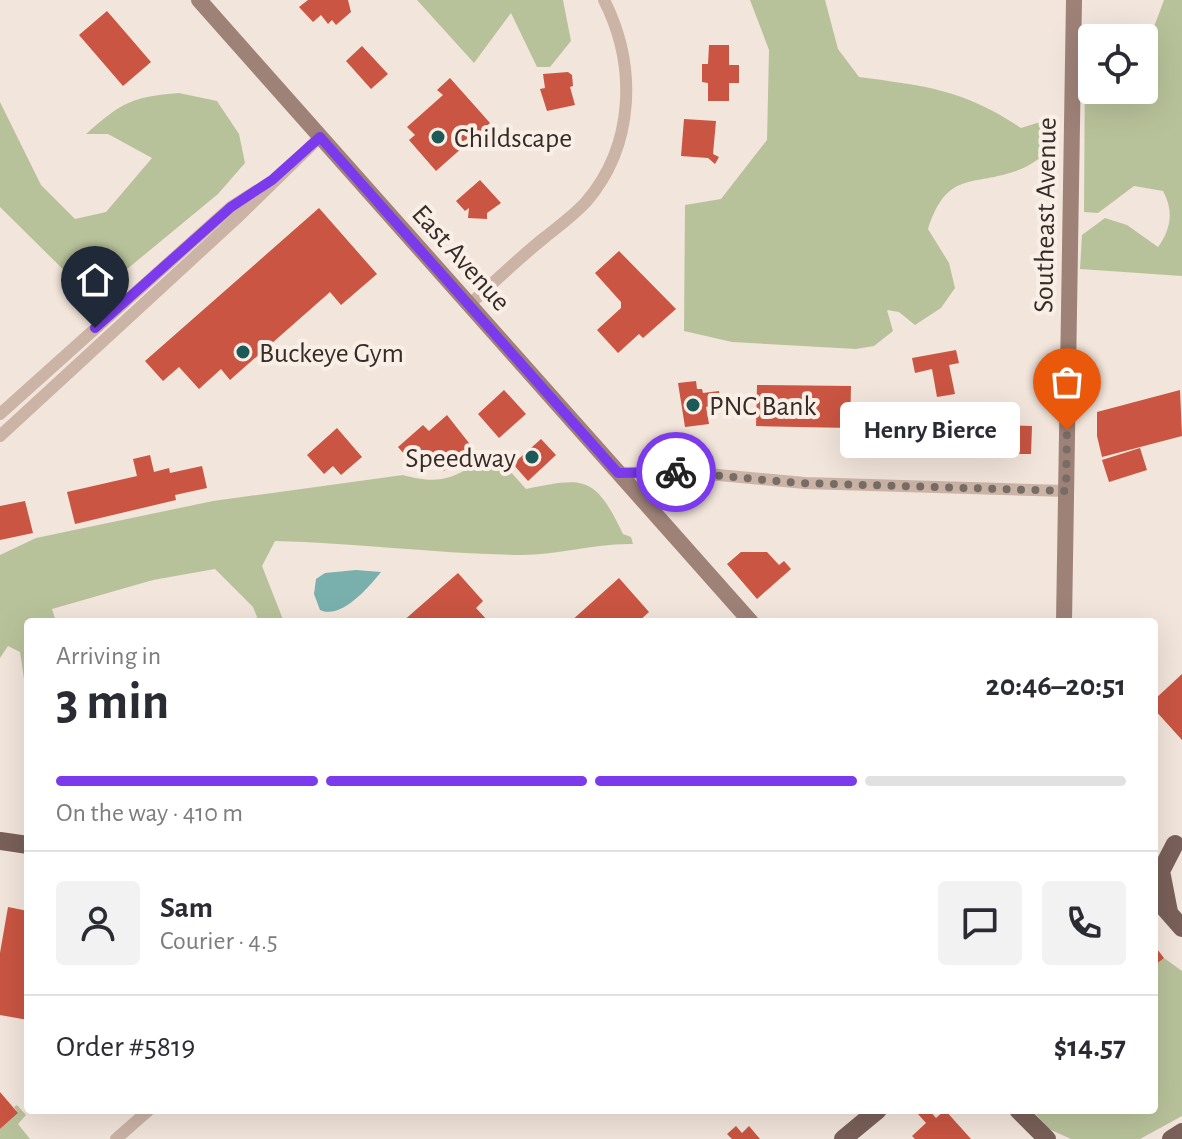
<!DOCTYPE html>
<meta charset="utf-8">
<style>
:root{--surface:#fff;--page:#f2f2f3;--text:#2b2b33;--muted:#7c7c81;--line:#e1e1e2;--accent:#7c3aed}
body{margin:0;font-family:"Alegreya Sans",sans-serif;background:var(--page);color:var(--text);height:100vh;display:flex;flex-direction:column;font-size:30px;white-space:nowrap}
*{box-sizing:border-box;margin:0}
p{font-size:26px;color:var(--muted)}
.icon{flex:none;width:44px;height:44px;fill:none;stroke:currentColor;stroke-width:2;stroke-linecap:round;stroke-linejoin:round}
.map{position:relative;flex:1;overflow:hidden}
.sheet{position:absolute;left:24px;top:618px;width:1134px;height:496px;display:flex;flex-direction:column;background:var(--surface);border-radius:8px;box-shadow:0 8px 32px #0002}
.sheet>*{flex:none}
.tools{position:absolute;left:1078px;top:24px;display:grid;gap:16px}
.tools a{display:grid;place-items:center;width:80px;height:80px;border-radius:8px;background:var(--surface);box-shadow:0 8px 32px #0002;font-size:40px}
.pin{position:absolute;display:grid;place-items:center;width:68px;height:68px;color:#fff;margin:-82px -34px;border-radius:50% 50% 50% 0;rotate:-45deg;box-shadow:0 0 8px #0007}
.pin .icon{rotate:45deg}
.courier{position:absolute;display:grid;place-items:center;width:80px;height:80px;margin:-40px;border:6px solid #7c3aed;border-radius:50%;background:#fff;color:#222;box-shadow:0 2px 10px #0007}
.bubble{position:absolute;height:56px;border-radius:8px;background:var(--surface);box-shadow:0 8px 32px #0002;font-size:26px;font-weight:700;line-height:56px;text-align:center}
.head em{font-style:normal;font-weight:700}
.head div{display:flex;flex-direction:column-reverse}
.head{display:flex;align-items:center;justify-content:space-between;height:136px;padding:0 32px}
h1{font-size:52px;font-weight:700;line-height:60px}
.bar{display:grid;grid-template-columns:repeat(4,1fr);gap:12px 8px;align-content:center;height:96px;padding:0 32px}
.bar i{height:10px;border-radius:6px;background:var(--line)}
.bar .on{background:var(--accent)}
.bar p{grid-column:span 4}
.line{display:flex;align-items:center;gap:20px;padding:0 32px;border-top:2px solid var(--line)}
.line div{flex:1}
.round{display:grid;place-items:center;flex:none;width:84px;height:84px;border-radius:8px;background:var(--page)}
.map>svg:first-child{display:block}
</style>
<div class="map">
<svg width="1182" height="1139" viewBox="0 0 1182 1139">
<rect width="100%" height="100%" fill="#f2e5db"/>
<path fill="#b8c29a" d="M417,0H563L571,41L550,67H537L511,13L474,63Z
M750,0H825L838,49L859,77C925,86 963,89 1021,128L1040,122L1054,130L1053,148C1043,155 1032,165 1021,169C973,188 948,168 928,229L949,263L955,288L941,308L915,325L899,312L887,310L893,331L874,346L856,349L732,342L684,331L685,205L721,199L767,140L769,50Z
M1164,0H1182V276L1080,269L1082,235L1105,218L1127,225L1158,247C1171,229 1174,211 1163,191L1134,186L1098,213L1084,212L1085,57L1092,55V90H1144V44L1148,43Z
M179,93L217,101L239,134L245,163L218,194L92,298L0,207V102L41,185L75,219L106,212L152,158L108,134H86C122,102 132,97 179,93Z
M493,452L526,489C584,477 595,475 623,534L631,537L633,544C596,543 559,555 522,555C439,554 358,543 275,541L262,566L284,622H259L253,607L215,569L153,580L52,609L56,622H28V706L20,652L8,646L0,658V555L36,538L213,501L403,475C446,487 458,475 493,452Z
M1164,958L1182,971V1116L1140,1139H1071L1049,1129L1032,1110H1154V966Z
M17,1105L26,1115L18,1124L30,1139H0V1129L18,1113L14,1107Z"/>
<path fill="#79b0ad" d="M356,570L381,572C369,587 341,620 320,610L314,594L316,579L325,573Z"/>
<path fill="#c95542" d="M308,0H348L351,12L336,25L332,20L328,24L321,15L313,22L299,7Z
M107,11L151,62L123,86L79,35Z
M709,45H729V65H739V83H729V101H708V83L702,82V64H708Z
M362,46L388,74L371,89L346,61Z
M568,72L572,75L573,86L570,87L575,105L547,111L540,89L545,88L543,74Z
M450,78L490,123L436,171L409,140L415,135L407,127L443,95L437,90Z
M684,119L716,121L713,154L719,157L715,164L708,158L681,156Z
M480,180L501,203L487,213V219L468,218L469,208L465,211L456,201Z
M319,208L377,274L341,305L330,292L230,380L221,369L199,389L179,367L163,381L145,361Z
M619,251L676,309L643,338L639,334L618,353L597,330L621,308V302L595,273Z
M956,350L959,363L949,365L955,394L937,397L932,369L915,373L912,358Z
M696,381L697,389H702L703,393L719,391L721,404L706,407L709,424L685,427L678,383Z
M757,385L851,386L850,428L756,426Z
M504,390L526,414L499,438L478,414Z
M1180,390L1182,436L1102,457L1097,436V412Z
M447,415L476,452L459,466L455,461L444,471L433,460L420,472L398,447L423,425L429,431Z
M1004,425L1032,426L1031,454H1004Z
M337,428L362,457L341,475L333,466L324,474L307,455Z
M541,439L556,455L528,481L513,464Z
M1140,448L1147,470L1109,482L1102,460Z
M150,455L154,472L169,468L170,473L202,466L207,488L175,495L176,500L75,524L67,492L137,476L133,459Z
M25,501L33,533L0,540V506Z
M741,552H767L779,565L784,561L791,569L757,599L727,564Z
M458,573L483,601L476,608L489,622H402Z
M619,578L649,612L638,622H570Z
M1182,674V740L1154,709V700Z
M8,907L28,911V1020L0,1015V953Z
M1154,945L1164,958L1154,966Z
M0,1092L18,1113L0,1129Z
M923,1110H929L936,1118L945,1110L971,1139H915L912,1136L926,1123L918,1114Z
M736,1126L742,1133L749,1126L760,1139H732L727,1134Z"/>
<g fill="none" stroke-linecap="round" stroke-linejoin="round">
<path stroke="#cbb3a6" stroke-width="12" d="M470,304C494,282 518,259 544,238C559,226 573,216 586,202C635,145 637,65 604,0
M0,414L231,207L256,191
M0,436L239,216L320,137
M618,473L686,472L805,483L1066,491
M116,1139L149,1110"/>
<path stroke="#9e8278" stroke-width="16" d="M199,0L751,622
M1064,622L1074,0"/>
<path stroke="#796058" stroke-width="18" d="M0,841L28,845
M1161,904L1182,928
M1169,912L1161,871L1175,844
M1018,1110L1047,1139
M843,1139L878,1110
M1171,1139L1182,1132"/>
</g>
<g fill="none" stroke-linecap="round" stroke-linejoin="round">
<path stroke="#786c66" stroke-width="8" stroke-dasharray="0 14.4" d="M676,472L800,483L1066,491L1067,430"/>
<path stroke="#7c3aed" stroke-width="10" d="M95,328L231,207L272,180L320,137L618,473L676,472"/>
</g>
<g fill="#1c5957" stroke="#faefe7" stroke-width="3">
<circle cx="438" cy="137" r="8"/>
<circle cx="243" cy="352" r="8"/>
<circle cx="693" cy="405" r="8"/>
<circle cx="532" cy="457" r="8"/>
</g>
<g text-anchor="middle" stroke-width="8" stroke-linejoin="round" paint-order="stroke">
<g font-size="28" fill="#372b27" stroke="#faefe7" text-anchor="start">
<text x="454" y="147">Childscape</text>
<text x="259" y="362">Buckeye Gym</text>
<text x="709" y="415">PNC Bank</text>
<text x="516" y="467" text-anchor="end">Speedway</text>
</g>
<g font-size="28" fill="#372b27" stroke="#faefe7">
<text transform="translate(1044 215) rotate(-89)" y="10">Southeast Avenue</text>
<text transform="translate(462 257) rotate(48)" y="10">East Avenue</text>
</g>
</g>
</svg>
<div class="tools">
<a><svg class="icon" aria-label="locate" viewBox="0 0 24 24"><circle cx="12" cy="12" r="6"/><path d="M12 2v4M12 18v4M2 12h4M18 12h4"/></svg></a>
</div>
<div class="pin" style="left:1067px;top:430px;background:#ea580c"><svg class="icon" aria-label="bag" viewBox="0 0 24 24"><path d="M5 8h14l-1 12H6zM9 8a3 3 0 0 1 6 0"/></svg></div>
<div class="pin" style="left:95px;top:328px;background:#1f2937"><svg class="icon" aria-label="home" viewBox="0 0 24 24"><path d="M3 11l9-7 9 7M6 9v11h12V9"/></svg></div>
<div class="courier" style="left:676px;top:472px"><svg class="icon" aria-label="bike" viewBox="0 0 24 24"><circle cx="6" cy="16" r="4"/><circle cx="18" cy="16" r="4"/><path d="M6 16l4-8h5l3 8M10 8l3 8H6M13 5h3"/></svg></div>
<div class="bubble" style="left:840px;top:402px;width:180px">Henry Bierce</div>
<section class="sheet">
<div class="head"><div><h1>3 min</h1><p>Arriving in</p></div><em>20:46–20:51</em></div>
<div class="bar"><i class="on"></i><i class="on"></i><i class="on"></i><i></i><p>On the way · 410 m</p></div>
<div class="line" style="height:144px"><a class="round"><svg class="icon" aria-label="person" viewBox="0 0 24 24"><circle cx="12" cy="8" r="4"/><path d="M4 21q1-7 8-7t8 7"/></svg></a><div><b>Sam</b><p>Courier · 4.5</p></div><a class="round"><svg class="icon" aria-label="chat" viewBox="0 0 24 24"><path d="M4 5h16v11H9l-5 4z"/></svg></a><a class="round"><svg class="icon" aria-label="phone" viewBox="0 0 24 24"><path d="M5 4h4l2 5-3 2q2 4 5 5l2-3 5 2v4C11 20 4 13 5 4z"/></svg></a></div>
<div class="line" style="height:104px"><div>Order #5819</div><b>$14.57</b></div>
</section>
</div>
